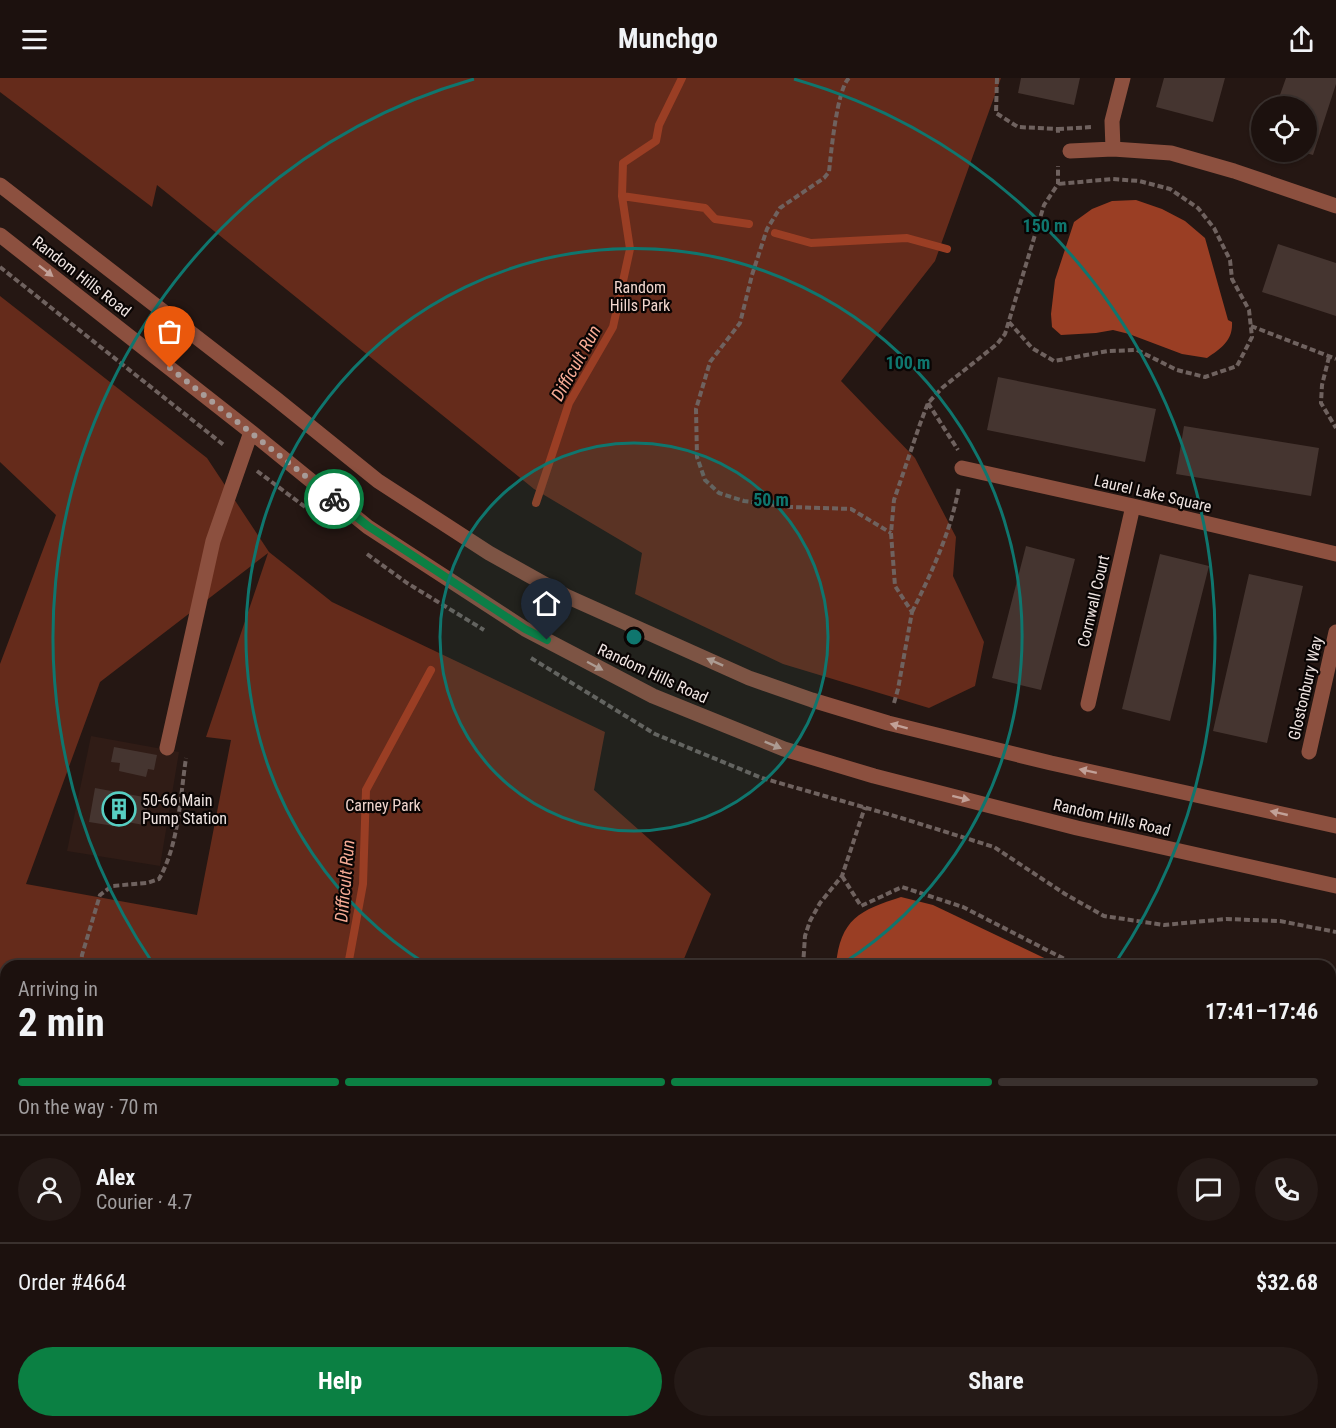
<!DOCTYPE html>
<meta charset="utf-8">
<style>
:root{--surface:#1c110e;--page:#251a17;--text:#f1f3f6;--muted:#a09d9e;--line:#3a312e;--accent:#0b8043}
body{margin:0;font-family:"Roboto Condensed",sans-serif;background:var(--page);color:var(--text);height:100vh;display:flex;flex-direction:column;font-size:22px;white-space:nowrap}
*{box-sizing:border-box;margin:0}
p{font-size:20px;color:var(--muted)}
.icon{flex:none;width:33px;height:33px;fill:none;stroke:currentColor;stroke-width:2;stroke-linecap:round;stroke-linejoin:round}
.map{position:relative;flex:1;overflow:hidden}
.panel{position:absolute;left:0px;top:882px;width:1336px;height:468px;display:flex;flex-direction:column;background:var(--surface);border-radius:18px 18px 0 0;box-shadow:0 2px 4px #0004,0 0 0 2px var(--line)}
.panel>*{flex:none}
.controls{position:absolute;left:1251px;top:18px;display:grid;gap:12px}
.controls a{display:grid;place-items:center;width:66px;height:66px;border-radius:50%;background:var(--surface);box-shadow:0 2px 4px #0004,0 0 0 2px var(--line);font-size:30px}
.pin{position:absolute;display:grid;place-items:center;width:51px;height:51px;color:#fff;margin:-62px -26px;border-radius:50% 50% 50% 0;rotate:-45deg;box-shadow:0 0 6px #0007}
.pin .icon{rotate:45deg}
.courier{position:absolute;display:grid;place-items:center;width:60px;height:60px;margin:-30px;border:4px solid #0b8043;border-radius:50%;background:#fff;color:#222;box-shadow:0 2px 8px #0007}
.summary em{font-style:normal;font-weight:700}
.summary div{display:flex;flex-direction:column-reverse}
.summary{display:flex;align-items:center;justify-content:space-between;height:102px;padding:0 18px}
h1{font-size:39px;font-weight:700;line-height:45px}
.bar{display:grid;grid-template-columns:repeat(4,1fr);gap:9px 6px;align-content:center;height:72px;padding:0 18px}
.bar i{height:8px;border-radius:4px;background:var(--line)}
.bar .selected{background:var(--accent)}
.bar p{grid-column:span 4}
.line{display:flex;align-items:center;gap:15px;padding:0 18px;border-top:2px solid var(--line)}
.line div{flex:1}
.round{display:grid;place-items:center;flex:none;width:63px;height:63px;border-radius:32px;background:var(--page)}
.primary-button{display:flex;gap:12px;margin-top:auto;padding:12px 18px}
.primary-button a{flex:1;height:69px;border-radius:36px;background:var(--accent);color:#fff;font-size:24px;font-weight:700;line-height:69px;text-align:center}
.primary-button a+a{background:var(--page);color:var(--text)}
header{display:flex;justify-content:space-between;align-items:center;height:78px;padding:0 18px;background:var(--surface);font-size:27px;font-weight:700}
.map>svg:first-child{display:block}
</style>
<header><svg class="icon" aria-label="menu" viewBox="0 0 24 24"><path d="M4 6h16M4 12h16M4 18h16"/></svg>Munchgo<svg class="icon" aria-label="share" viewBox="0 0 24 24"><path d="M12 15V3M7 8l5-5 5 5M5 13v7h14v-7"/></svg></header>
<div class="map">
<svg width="1336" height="1350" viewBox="0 0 1336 1350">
<rect width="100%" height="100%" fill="#251713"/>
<path fill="#301c16" d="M91,658L179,674L160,788L67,773Z"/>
<path fill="#652b1b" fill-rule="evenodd" d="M0,0H1001L935,183L841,303L915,380L956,459L953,498L984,564L975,608L929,630L783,586L635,516L642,475L534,411L157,107L152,129L0,14Z
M0,218L207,380L269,474L332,524L605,654L594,712L711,816L681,888H6V1344H815L826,1350H0V586L56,437L0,384ZM268,475L206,659L231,662L197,837L26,806L100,604Z"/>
<path fill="#9a3e24" d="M1136,122L1162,131L1185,143L1205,160L1228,242L1232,244C1233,263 1221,270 1207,280L1182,276L1129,256L1113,252L1096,255L1061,257L1052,249L1051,236L1055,202L1074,144L1092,131L1112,123Z
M901,819L933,827L1061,888H836C840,841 860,832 901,819Z"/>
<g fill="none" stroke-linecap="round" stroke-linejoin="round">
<path stroke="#9a3e24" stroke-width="8" d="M622,118L705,130L715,141L749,146
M775,155L811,165L907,160L947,171
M536,425L569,325L613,249L630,171L622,118L623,85L656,63L659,47L682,0
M351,888L349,882L363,806L366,712L431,592
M101,1344V1350
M316,1350L335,1344"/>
</g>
<path fill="#453530" d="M1021,0H1080L1074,27L1018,15Z
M1164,0H1225L1213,44L1156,29Z
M1286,0H1336V6L1313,77L1306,75V28H1276Z
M1278,166L1336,185V238L1262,214Z
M998,299L1156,331L1145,384L987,352Z
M1184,348L1319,370L1311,418L1176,396Z
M1026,468L1075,481L1041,612L992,600Z
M1160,476L1209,488L1170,643L1122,631Z
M1249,496L1303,508L1267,665L1213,653Z
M114,669L157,677L154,692L148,691L146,699L119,693L120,685L111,684Z
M95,710L149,720L144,747L115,742L114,748L89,744Z
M1336,1020V1074L1330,1076V1022Z
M907,1344H959L956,1350H921Z
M984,1344H1053L1071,1349L983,1350Z"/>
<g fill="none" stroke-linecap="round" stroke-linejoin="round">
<path stroke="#6f625f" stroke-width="4" stroke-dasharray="6 3" stroke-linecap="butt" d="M849,0C837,11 831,75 829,94L824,100L780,130L767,151L752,197L740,245L710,284L696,331L697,379L705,402L719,415L744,423L791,429L851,431L891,455
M997,0L996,35L1018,49L1058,51V57
M1058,51L1093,49
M0,189L225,368
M1009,244L1032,270L1054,283L1108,273L1137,272L1177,292L1205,299L1237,288L1252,259L1249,232L1232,201L1230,182L1214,150L1198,130L1170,111L1139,103L1112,101L1058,106
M1251,248L1336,281
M1329,279L1322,307L1321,325L1336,350
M928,325L958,372
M257,393L332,449
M367,476L407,505L484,552
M912,534C932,494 951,453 959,409
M531,580L655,656L762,700L898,739L994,769L1065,816L1104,838L1164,847L1226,841L1280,843L1336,854
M894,625L898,611L912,534L895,508L891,455L894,422L920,346L928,325L942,310L997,266L1005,256L1044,127L1058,106V88
M842,798L861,828L902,809L963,829L1078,888
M81,888L82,877L100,817L112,808L147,805L159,801C179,766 180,720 186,680
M803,888L805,858L810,843L820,825L842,798L865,729
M1330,951L1336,953
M1330,1110H1336
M0,1320L6,1261
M599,1344L603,1350
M742,1350L744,1344"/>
<path stroke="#8c503f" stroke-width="15" d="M1113,71L1112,43L1123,0
M1070,73L1113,71L1171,75L1234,93L1336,128
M0,107L275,320L378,403L489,475L566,518L749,600L812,622L888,645L1051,685L1336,748
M0,157L251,354L368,449L525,551L653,618L784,671L874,698L1077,750L1336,808
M962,390L1133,428L1336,476
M1088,626L1133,428
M167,670L213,463L251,354
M1309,674L1336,554
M1330,1138L1336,1136
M1215,1344L1236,1350
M1326,1350L1336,1347"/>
</g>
<defs><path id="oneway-solid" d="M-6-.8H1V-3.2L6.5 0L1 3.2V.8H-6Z" transform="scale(1.5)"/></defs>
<g fill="#c2a198">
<use href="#oneway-solid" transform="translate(46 193) rotate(38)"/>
<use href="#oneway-solid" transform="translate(715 584) rotate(-156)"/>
<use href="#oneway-solid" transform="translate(595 588) rotate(28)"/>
<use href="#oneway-solid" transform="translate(899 648) rotate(-165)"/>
<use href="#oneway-solid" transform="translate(773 667) rotate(22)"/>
<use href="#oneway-solid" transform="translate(1088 693) rotate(-168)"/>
<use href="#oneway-solid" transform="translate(961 720) rotate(14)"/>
<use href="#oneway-solid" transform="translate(1279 735) rotate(-167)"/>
</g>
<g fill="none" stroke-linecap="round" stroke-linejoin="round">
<path stroke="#a89c99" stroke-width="6" stroke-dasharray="0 10.8" d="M170,290L334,421"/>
<path stroke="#0b8043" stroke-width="8" d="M334,421L368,448L525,551L547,562"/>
</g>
<circle cx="634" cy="559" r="194" fill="#0f766e" fill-opacity=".12"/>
<g fill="none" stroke="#0f766e" stroke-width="3">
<circle cx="634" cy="559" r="194"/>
<path d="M426 886A388 388 0 1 1 842 886"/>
<path d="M152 884A581 581 0 0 1 474 1M794 1A581 581 0 0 1 1116 884"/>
</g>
<defs>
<symbol id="building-ring" viewBox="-11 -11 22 22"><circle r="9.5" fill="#0a0504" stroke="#57cec2" stroke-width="1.5"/><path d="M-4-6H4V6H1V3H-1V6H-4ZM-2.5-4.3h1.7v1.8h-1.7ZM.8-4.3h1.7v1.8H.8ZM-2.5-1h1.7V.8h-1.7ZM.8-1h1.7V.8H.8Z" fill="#57cec2"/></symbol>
</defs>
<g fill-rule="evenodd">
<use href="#building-ring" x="100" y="712" width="38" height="38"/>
</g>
<g text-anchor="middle" stroke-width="4.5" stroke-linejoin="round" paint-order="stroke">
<g font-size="16" fill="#efe4e1" stroke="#0a0504">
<text transform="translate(82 198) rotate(38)" y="6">Random Hills Road</text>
<text transform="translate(1153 415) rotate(13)" y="6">Laurel Lake Square</text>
<text transform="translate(1093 523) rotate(-77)" y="6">Cornwall Court</text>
<text transform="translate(653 595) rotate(25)" y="6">Random Hills Road</text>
<text transform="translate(1305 610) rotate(-77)" y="6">Glostonbury Way</text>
<text transform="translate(1112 739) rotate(13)" y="6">Random Hills Road</text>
</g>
<g font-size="16" fill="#f0d5cd" stroke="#0a0504">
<text x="640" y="215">Random<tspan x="640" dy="18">Hills Park</tspan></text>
<text x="383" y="733">Carney Park</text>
</g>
<g font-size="16" fill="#efe4e1" stroke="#0a0504" text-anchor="start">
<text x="142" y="728">50-66 Main<tspan x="142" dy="18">Pump Station</tspan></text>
</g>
<g font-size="18" font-style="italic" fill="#f6aa94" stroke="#0a0504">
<text transform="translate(576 285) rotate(-61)" y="6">Difficult Run</text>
<text transform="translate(345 803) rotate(-85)" y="6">Difficult Run</text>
</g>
</g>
<circle cx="634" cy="559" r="9" fill="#0f766e" stroke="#0a0504" stroke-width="3"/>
<g font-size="18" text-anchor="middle" font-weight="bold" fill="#0f766e" stroke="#0a0504" stroke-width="4.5" stroke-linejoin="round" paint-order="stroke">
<text x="1045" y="154">150 m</text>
<text x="908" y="291">100 m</text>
<text x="771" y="428">50 m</text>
</g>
</svg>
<div class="controls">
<a><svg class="icon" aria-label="locate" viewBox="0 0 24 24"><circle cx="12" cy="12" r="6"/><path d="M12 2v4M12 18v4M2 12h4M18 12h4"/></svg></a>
</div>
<div class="pin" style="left:170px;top:290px;background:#ea580c"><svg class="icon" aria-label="bag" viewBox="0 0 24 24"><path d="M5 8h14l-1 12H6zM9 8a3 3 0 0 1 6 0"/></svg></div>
<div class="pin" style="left:547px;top:562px;background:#1f2937"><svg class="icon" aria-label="home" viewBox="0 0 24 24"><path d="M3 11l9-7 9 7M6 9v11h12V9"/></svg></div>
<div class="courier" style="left:334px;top:421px"><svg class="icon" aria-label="bike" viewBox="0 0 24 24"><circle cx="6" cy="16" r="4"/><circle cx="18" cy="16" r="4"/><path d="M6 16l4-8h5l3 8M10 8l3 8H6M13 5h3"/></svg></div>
<section class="panel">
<div class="summary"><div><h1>2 min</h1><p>Arriving in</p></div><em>17:41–17:46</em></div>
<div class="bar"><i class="selected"></i><i class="selected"></i><i class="selected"></i><i></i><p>On the way · 70 m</p></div>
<div class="line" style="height:108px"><a class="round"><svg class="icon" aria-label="person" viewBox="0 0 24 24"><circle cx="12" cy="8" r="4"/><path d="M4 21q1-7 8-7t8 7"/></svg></a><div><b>Alex</b><p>Courier · 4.7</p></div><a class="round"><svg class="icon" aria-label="chat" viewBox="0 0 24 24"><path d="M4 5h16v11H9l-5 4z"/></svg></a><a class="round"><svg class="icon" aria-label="phone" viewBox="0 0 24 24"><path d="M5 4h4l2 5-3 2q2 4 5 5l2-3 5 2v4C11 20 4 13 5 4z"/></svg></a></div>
<div class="line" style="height:78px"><div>Order #4664</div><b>$32.68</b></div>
<div class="primary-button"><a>Help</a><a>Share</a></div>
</section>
</div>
